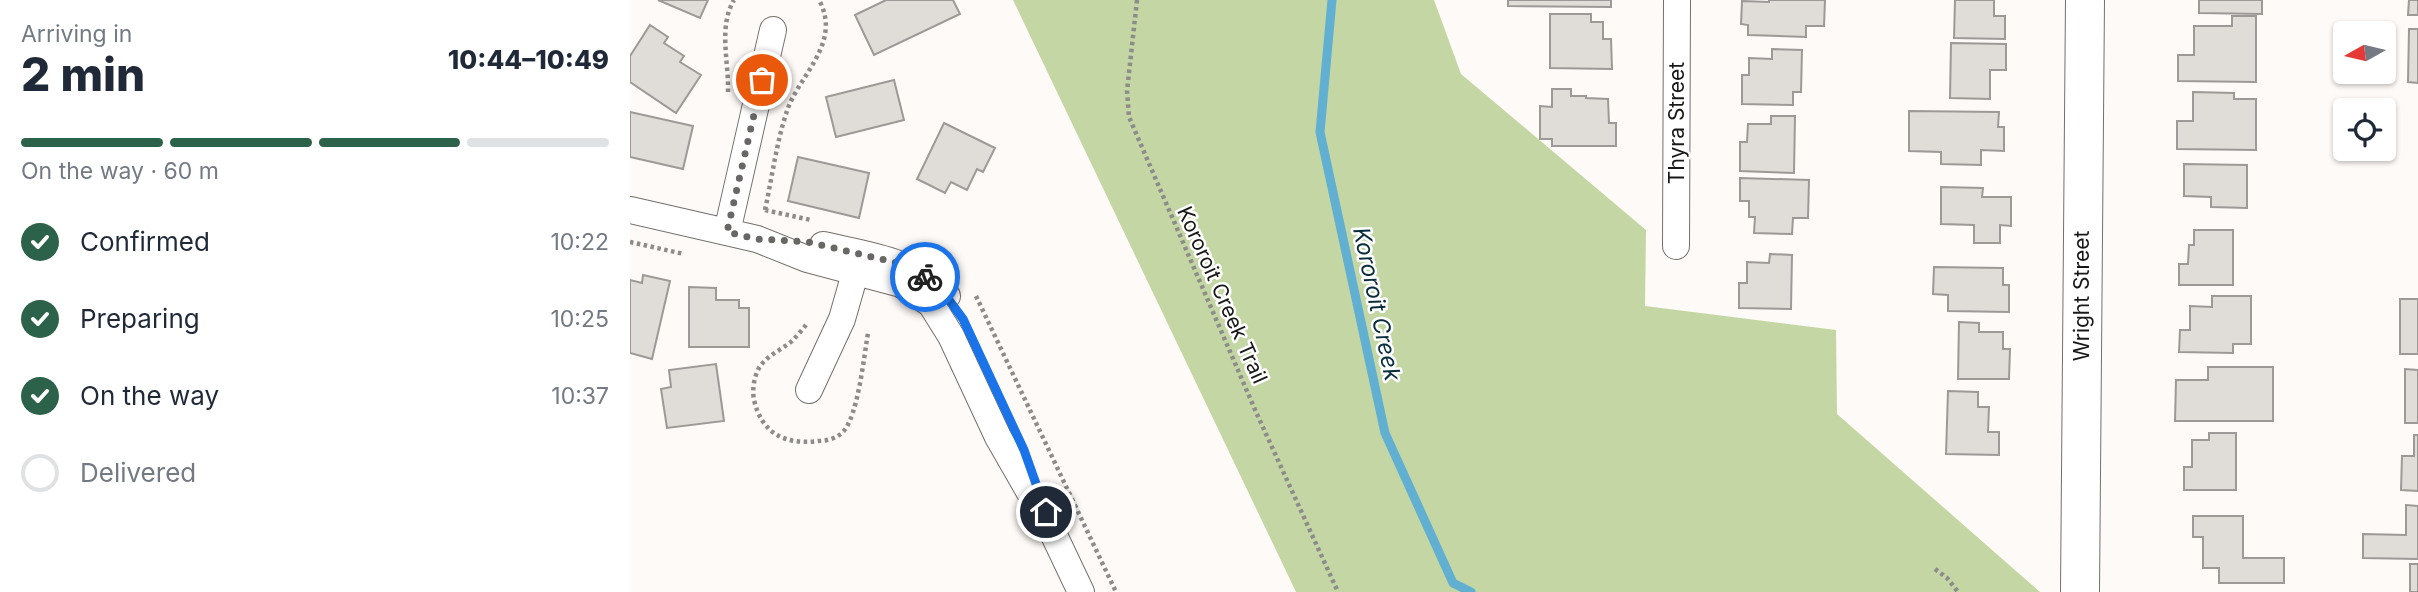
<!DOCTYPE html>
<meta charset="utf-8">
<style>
:root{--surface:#fff;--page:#f6f6f7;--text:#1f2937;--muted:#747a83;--line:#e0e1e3;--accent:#2b6249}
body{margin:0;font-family:Inter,sans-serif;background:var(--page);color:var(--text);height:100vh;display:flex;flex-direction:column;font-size:26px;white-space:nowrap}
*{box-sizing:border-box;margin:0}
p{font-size:23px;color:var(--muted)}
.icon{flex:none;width:38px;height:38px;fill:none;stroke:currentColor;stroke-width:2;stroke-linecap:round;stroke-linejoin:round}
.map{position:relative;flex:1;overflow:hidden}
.side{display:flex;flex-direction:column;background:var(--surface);width:630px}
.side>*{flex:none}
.needle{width:46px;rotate:262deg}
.tools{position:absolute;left:1703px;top:21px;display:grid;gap:14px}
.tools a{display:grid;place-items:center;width:63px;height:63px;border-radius:7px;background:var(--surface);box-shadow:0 2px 5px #0004;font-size:35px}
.pin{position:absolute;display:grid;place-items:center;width:60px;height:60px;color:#fff;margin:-30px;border:4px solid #fff;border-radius:50%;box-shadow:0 2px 7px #0007}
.courier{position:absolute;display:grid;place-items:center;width:70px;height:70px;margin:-35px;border:5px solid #1a73e8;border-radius:50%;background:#fff;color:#222;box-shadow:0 2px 9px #0007}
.summary em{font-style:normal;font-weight:800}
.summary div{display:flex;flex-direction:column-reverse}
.summary{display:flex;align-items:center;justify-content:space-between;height:119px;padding:0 21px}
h1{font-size:46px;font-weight:800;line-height:52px}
.bar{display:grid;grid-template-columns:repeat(4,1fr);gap:10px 7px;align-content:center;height:84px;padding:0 21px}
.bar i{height:9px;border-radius:5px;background:var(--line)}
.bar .current{background:var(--accent)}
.bar p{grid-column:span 4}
ol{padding:0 21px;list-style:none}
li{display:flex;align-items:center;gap:21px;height:77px}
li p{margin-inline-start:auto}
li .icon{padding:7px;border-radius:50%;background:var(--accent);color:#fff;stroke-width:4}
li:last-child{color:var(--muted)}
li i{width:38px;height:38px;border:4px solid var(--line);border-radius:50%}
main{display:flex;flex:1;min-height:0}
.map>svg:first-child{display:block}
</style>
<main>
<section class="side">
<div class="summary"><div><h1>2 min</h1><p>Arriving in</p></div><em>10:44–10:49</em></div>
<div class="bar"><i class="current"></i><i class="current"></i><i class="current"></i><i></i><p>On the way · 60 m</p></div>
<ol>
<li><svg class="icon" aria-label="check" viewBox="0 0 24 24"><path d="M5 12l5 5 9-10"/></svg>Confirmed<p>10:22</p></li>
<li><svg class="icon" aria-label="check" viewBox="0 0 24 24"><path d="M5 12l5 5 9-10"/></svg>Preparing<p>10:25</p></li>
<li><svg class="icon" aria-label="check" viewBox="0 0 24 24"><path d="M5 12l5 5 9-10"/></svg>On the way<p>10:37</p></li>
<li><i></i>Delivered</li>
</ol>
</section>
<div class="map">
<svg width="1788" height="592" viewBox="0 0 1788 592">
<rect width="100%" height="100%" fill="#fefaf7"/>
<path fill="#c3d6a3" d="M383,0H804L831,74L1016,230L1015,306L1206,330L1207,414L1410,592H666Z"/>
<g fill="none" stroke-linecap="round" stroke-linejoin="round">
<path stroke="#61b0d2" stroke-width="9" d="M702,0L690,132L755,433L823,583L841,592"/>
</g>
<path fill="#e0ddd9" stroke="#9c9996" stroke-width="2" d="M28,0H78L70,18Z
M256,0H323L330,14L244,55L225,15Z
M878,0H981V7L878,6Z
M1139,0H1195L1194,26H1176V37L1118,35V25L1111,24L1112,1L1139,2Z
M1325,0H1364V16H1375V39L1324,38Z
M1569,0H1632V14L1569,13Z
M1779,0H1788V15H1778Z
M920,14H961V22H973V39H981L982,69L920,68Z
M1602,16H1626V82L1548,81V55H1564V26H1602Z
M20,25L38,37L34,43L54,56L50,62L71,75L46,113L0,82V56Z
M1779,29H1788V83L1778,82Z
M1321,43L1376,44V70H1360V99L1320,98Z
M1142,49L1172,50L1171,92H1163V105L1112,104V75H1119V58L1142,59Z
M264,80L274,120L206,137L196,97Z
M922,89H941V96H956V98L978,99L979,123H986V146H922V139H910V106L922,107Z
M1563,92L1604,93V99H1626V150L1547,149V121H1563Z
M1279,111L1369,112L1368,127H1374V151L1351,150V165L1311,164V152L1279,151Z
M0,112L63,126L53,169L0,157Z
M1141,116H1165L1164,173L1110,171V142H1117L1118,124H1141Z
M314,123L365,148L353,172L347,169L337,190L321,182L315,193L287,179Z
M168,157L239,173L229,218L158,201Z
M1554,164L1617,165V208L1581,207V197L1554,196Z
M1110,178L1179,180L1178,218H1163L1162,234L1124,233L1125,217H1119V201H1110Z
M1311,187L1353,188L1352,197H1381V226L1370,225V243H1344V225L1311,224Z
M1564,230H1603V285H1549V264H1558L1559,245H1564Z
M1140,254L1162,255L1161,309L1109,308V283H1117V262L1139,263Z
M1304,267L1373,268V285H1379V312L1318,311V295L1303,294Z
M13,275L40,281L22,359L0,353V280L12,283Z
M59,287L86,288V300H109V308H119V347H59Z
M1582,296H1621V344H1603V353L1549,352L1550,330H1560V306L1582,307Z
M1770,299H1788V354H1770Z
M1329,322L1349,323V332H1373V349H1380L1379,379H1328Z
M86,364L94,421L37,428L31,389L41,387L39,370Z
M1578,367H1643V421H1545L1546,380H1578Z
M1775,369L1788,370V423H1775Z
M1318,391L1348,392V407H1359L1358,432H1369V455L1316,454Z
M1579,433H1606V490H1554V467H1562V440H1579Z
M1784,435H1788V491L1771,490L1772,456H1784Z
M1776,505L1788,506V559L1733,558V534L1776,535Z
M1563,516H1613V558H1654V583H1589V568H1573V537H1563Z
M1780,564H1788V592H1780Z"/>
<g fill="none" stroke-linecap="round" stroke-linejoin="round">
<defs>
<path id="street" d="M0,210L127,239L177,259L271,284L301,304L321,336L368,437L423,533L451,592
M97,232L143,30
M193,245C236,255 286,260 317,296
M1046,246L1047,0
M179,390L212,319L230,256"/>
<path id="secondary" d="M1450,592L1455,0"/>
</defs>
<use href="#street" stroke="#73706c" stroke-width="28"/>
<use href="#secondary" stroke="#73706c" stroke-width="40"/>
<path stroke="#8e8c8a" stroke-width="4.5" stroke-dasharray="3.5 3.5" stroke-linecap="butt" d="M507,0L497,91L499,117L626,412L708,592
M98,92C99,62 88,27 104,0
M135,210L181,220
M135,210C142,178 146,145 156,114C167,76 213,44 189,0
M0,242L54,254
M346,296L486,592
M176,325C172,330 167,336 162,341C151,350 136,356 129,368C124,377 122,390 124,400C132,434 155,445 188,441C197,441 207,438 213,432C228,416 234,356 238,333
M1305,569L1317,578L1328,592"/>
<use href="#street" stroke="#fff" stroke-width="26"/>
<use href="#secondary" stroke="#fff" stroke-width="38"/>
</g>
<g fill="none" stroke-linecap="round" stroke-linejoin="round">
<path stroke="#696765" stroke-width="7" stroke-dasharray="0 12.6" d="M132,80L97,232L127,239L178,242L204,248L272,264L295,277"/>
<path stroke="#1a73e8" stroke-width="9" d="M295,277L310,288L333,319L394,450L416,512"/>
</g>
<g text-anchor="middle" stroke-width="5" stroke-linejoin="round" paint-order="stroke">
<g font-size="21" fill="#191817" stroke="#fff">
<text transform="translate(1047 123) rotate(-90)" y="7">Thyra Street</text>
<text transform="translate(592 295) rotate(66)" y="7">Kororoit Creek Trail</text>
<text transform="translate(1452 296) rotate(-90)" y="7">Wright Street</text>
</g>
<g font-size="23" font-style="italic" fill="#082e3d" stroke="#fff">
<text transform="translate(747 304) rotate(78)" y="8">Kororoit Creek</text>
</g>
</g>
</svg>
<div class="tools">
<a><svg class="needle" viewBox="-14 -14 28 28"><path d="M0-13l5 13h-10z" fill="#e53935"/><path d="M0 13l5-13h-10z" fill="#747a83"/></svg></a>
<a><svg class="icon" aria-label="locate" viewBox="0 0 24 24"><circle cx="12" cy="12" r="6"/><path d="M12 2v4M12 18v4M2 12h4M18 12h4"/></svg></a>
</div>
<div class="pin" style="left:132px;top:80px;background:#ea580c"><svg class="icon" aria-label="bag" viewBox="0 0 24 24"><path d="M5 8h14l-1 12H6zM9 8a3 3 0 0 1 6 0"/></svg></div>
<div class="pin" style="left:416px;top:512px;background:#1f2937"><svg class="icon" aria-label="home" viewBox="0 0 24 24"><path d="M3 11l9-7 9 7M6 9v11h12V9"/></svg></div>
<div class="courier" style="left:295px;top:277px"><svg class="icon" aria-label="bike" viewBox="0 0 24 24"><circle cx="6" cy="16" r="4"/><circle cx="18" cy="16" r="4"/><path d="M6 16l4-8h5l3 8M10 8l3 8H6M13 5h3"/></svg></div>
</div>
</main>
